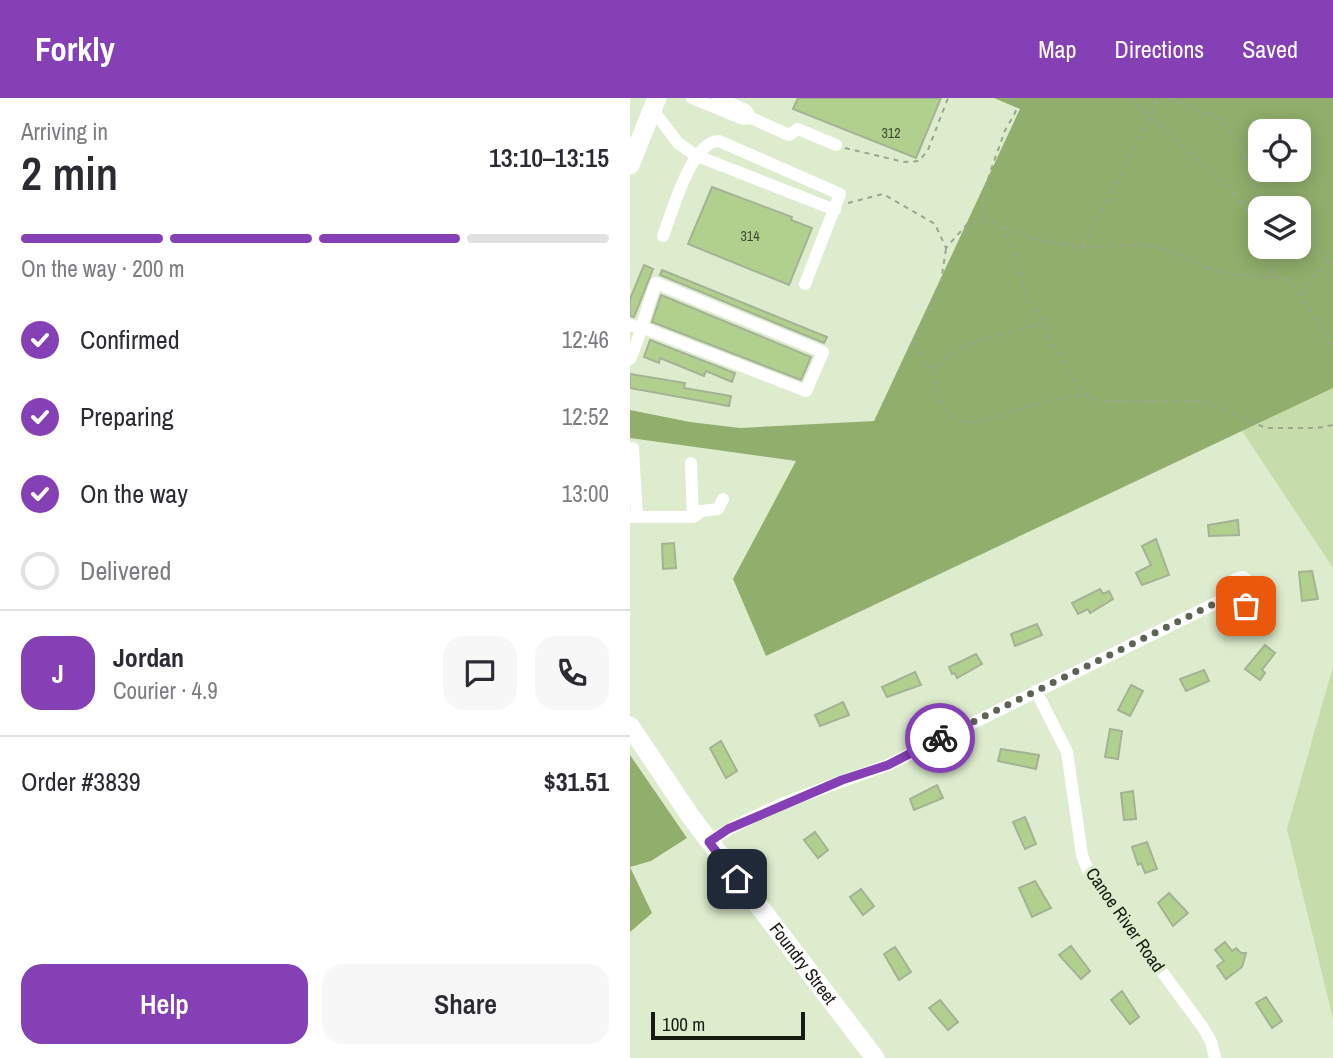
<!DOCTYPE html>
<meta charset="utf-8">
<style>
:root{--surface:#fff;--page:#f7f7f7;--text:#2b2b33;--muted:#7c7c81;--line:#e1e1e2;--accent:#8440b4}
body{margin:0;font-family:"Archivo Narrow",sans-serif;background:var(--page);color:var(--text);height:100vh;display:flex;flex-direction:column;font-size:26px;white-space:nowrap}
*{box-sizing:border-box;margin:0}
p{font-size:23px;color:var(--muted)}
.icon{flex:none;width:38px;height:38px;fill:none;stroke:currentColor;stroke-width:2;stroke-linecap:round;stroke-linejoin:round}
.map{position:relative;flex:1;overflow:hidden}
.sheet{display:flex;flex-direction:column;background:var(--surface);width:630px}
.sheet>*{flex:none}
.buttons{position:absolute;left:618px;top:21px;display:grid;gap:14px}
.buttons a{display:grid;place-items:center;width:63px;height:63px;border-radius:14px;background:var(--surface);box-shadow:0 4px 18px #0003;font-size:35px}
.scale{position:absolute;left:21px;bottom:18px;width:154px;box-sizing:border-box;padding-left:7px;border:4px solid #171c11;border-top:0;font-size:19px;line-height:24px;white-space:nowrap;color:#171c11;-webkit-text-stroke:5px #ddeccd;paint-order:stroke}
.pin{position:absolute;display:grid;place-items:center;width:60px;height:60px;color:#fff;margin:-30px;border-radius:14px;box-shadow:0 4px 10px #0006}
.courier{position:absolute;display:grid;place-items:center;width:70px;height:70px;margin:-35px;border:5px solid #8440b4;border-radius:50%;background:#fff;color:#222;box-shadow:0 2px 9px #0007}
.headline em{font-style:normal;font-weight:600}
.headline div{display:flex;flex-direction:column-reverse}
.headline{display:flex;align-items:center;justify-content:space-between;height:119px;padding:0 21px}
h1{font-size:46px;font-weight:600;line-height:52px}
.bar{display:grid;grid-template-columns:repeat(4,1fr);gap:10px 7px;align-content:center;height:84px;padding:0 21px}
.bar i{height:9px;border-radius:5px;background:var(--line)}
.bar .selected{background:var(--accent)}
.bar p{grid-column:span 4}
.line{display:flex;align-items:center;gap:18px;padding:0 21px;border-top:2px solid var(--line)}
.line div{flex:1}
.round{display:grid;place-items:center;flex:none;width:74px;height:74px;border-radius:21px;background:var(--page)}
ol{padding:0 21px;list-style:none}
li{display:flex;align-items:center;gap:21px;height:77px}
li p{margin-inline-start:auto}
li .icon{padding:7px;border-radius:50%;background:var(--accent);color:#fff;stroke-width:4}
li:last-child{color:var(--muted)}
li i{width:38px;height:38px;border:4px solid var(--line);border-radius:50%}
.action{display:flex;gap:14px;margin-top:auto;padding:14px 21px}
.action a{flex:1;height:80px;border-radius:21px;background:var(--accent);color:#fff;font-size:28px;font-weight:600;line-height:80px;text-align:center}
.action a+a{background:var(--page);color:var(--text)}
header{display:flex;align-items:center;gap:42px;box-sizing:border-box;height:98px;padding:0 35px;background:var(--accent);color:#fff}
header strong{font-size:33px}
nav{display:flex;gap:38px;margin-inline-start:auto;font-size:24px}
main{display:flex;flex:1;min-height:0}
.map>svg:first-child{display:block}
</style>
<header>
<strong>Forkly</strong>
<nav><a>Map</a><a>Directions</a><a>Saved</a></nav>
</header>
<main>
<section class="sheet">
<div class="headline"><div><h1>2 min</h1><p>Arriving in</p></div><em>13:10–13:15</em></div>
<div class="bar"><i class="selected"></i><i class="selected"></i><i class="selected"></i><i></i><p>On the way · 200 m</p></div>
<ol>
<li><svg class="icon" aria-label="check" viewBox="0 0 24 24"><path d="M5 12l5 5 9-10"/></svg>Confirmed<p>12:46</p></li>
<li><svg class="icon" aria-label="check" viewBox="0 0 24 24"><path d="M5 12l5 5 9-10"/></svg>Preparing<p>12:52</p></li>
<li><svg class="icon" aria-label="check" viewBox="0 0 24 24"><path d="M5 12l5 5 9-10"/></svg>On the way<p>13:00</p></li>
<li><i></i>Delivered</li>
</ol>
<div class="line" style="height:126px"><b class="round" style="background:var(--accent);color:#fff">J</b><div><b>Jordan</b><p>Courier · 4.9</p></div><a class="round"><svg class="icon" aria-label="chat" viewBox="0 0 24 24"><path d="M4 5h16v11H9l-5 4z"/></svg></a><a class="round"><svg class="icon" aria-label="phone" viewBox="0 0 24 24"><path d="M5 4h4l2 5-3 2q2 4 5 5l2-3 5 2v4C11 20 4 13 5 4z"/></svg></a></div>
<div class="line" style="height:91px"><div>Order #3839</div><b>$31.51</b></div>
<div class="action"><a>Help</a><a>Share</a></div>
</section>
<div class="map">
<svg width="703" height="960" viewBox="0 0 703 960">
<rect width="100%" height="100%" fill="#ddeccd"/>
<path fill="#c6ddab" d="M703,290V470L612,333Z
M703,568V921L657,731Z"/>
<path fill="#91ae6c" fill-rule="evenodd" d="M364,0H703V290L136,558L103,481L166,363L0,340V312L60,324L110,330L244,323L390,11ZM630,33H668V72H630ZM630,110H668V149H630Z
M0,657L57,740L21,763L0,769L22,815L0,834Z"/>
<path fill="#b2d08d" stroke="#a4b295" stroke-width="2" d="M168,0H311L286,60L163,11Z
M82,89L162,119L161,122L182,130L159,187L58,146Z
M14,167L23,171L4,219L0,218V201Z
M32,172L197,239L194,245L30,177Z
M31,197L181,259L171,282L22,224Z
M20,242L105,275L102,284L76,273L74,278L30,260L29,265L14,259Z
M0,276L55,285L54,290L101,298L99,308L0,290Z
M608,422L609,437L579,438L578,427Z
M526,441L539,477L512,487L506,475L521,467L512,448Z
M44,445L46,470L33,471L32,446Z
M682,473L688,501L672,503L669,474Z
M470,491L473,496L479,493L483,501L460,515L458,511L448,516L442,505Z
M407,526L412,537L385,548L381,536Z
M635,547L645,555L632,572L635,575L630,582L615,571Z
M346,556L352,566L327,580L325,575L322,576L319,569Z
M574,572L579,583L556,593L550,581Z
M285,574L291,587L257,599L252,589Z
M501,587L513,593L500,618L488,612Z
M213,604L219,617L190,628L185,617Z
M480,631L492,633L488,661L475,659Z
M91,643L107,673L96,680L80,650Z
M371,651L409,657L406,671L368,663Z
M307,687L313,700L284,712L280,701Z
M503,693L506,721L494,722L491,695Z
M395,719L406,746L395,751L383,724Z
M185,734L198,752L188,760L174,742Z
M517,744L527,771L515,775L511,765L508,767L502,749Z
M405,783L421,810L402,819L389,790Z
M231,791L244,808L233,817L220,799Z
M539,795L558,815L543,828L528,805Z
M595,844L602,853L606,850L611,855H616L612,869L596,881L587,868L594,863L585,852Z
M441,848L460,873L451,881L429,857Z
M265,849L281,874L269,882L254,856Z
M492,893L509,919L500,926L481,902Z
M636,899L652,923L642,930L626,905Z
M310,902L328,924L318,932L299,910Z"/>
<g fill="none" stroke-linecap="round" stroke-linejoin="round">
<path stroke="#9ba78f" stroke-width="2" stroke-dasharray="5 5" stroke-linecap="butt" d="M499,0L593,84L630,126
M538,0C554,7 575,12 589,22C616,41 621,82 630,112
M215,50L274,64L289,63L298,52L318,0
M218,105L253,96L305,126L316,150L339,124L363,123L372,129L386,157L397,200L414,226L421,244L447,286L459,297L469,303H573L636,330H687L703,327
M353,121C351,90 365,63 374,35C378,24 388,16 387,4L376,0
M373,130L406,141L452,150L511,146L538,152L591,175L655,180L663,186L703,246
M668,143L703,165
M453,149L521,18L527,0
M316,151L310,190L283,244L294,268L304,270C334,242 375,235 413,226
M641,175L648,149
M671,197L681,181L700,163
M304,271C311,353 359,319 409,305C425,300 442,298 458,297"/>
<path stroke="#fff" stroke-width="12" d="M62,0L113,21L121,20L116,12L88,0
M23,12L48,45L65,57L205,112
M121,20L159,37L168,31L206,47
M33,138C42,115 61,43 89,43L210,96L175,186
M0,227L19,232L176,293L193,254L26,185C16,211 11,237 0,261
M3,350L7,419
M0,419H63L61,365
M63,419L72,413L88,411L93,401
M406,593L437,654L452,757L458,773L574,931L581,944L585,960
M79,744C132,708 199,689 258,667L594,501C594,488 601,481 613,479L625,488L627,495L616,508L608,509L594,501"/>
<g stroke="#fff" stroke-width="19">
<path d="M0,67L27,0"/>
<path id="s1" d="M0,628L61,719L245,960"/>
</g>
</g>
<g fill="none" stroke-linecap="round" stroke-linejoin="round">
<path stroke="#5c6553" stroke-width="7" stroke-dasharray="0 12.6" d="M310,640L594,501L603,508H616"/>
<path stroke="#8440b4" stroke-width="9" d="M107,781L79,744L98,731L212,682L258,667L310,640"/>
</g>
<g text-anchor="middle" stroke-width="7" stroke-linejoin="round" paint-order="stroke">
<g font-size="14" fill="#3e4930">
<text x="261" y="40">312</text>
<text x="120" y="143">314</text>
</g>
<g font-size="18" fill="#171c11" stroke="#ddeccd">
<text transform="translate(495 822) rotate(55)" y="6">Canoe River Road</text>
<text dy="6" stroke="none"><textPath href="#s1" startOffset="294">Foundry Street</textPath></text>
</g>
</g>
</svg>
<div class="buttons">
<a><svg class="icon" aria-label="locate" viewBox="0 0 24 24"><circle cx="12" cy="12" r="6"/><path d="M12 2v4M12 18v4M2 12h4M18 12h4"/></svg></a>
<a><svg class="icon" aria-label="layers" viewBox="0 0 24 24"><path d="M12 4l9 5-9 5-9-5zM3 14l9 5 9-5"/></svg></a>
</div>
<div class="scale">100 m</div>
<div class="pin" style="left:616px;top:508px;background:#ea580c"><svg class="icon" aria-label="bag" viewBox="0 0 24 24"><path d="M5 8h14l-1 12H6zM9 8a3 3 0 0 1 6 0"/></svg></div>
<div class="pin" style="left:107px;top:781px;background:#1f2937"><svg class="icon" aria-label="home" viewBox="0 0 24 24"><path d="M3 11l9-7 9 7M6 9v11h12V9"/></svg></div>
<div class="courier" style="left:310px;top:640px"><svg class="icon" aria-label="bike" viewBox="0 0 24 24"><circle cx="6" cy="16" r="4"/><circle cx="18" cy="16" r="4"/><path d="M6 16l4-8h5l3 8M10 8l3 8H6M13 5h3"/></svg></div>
</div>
</main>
